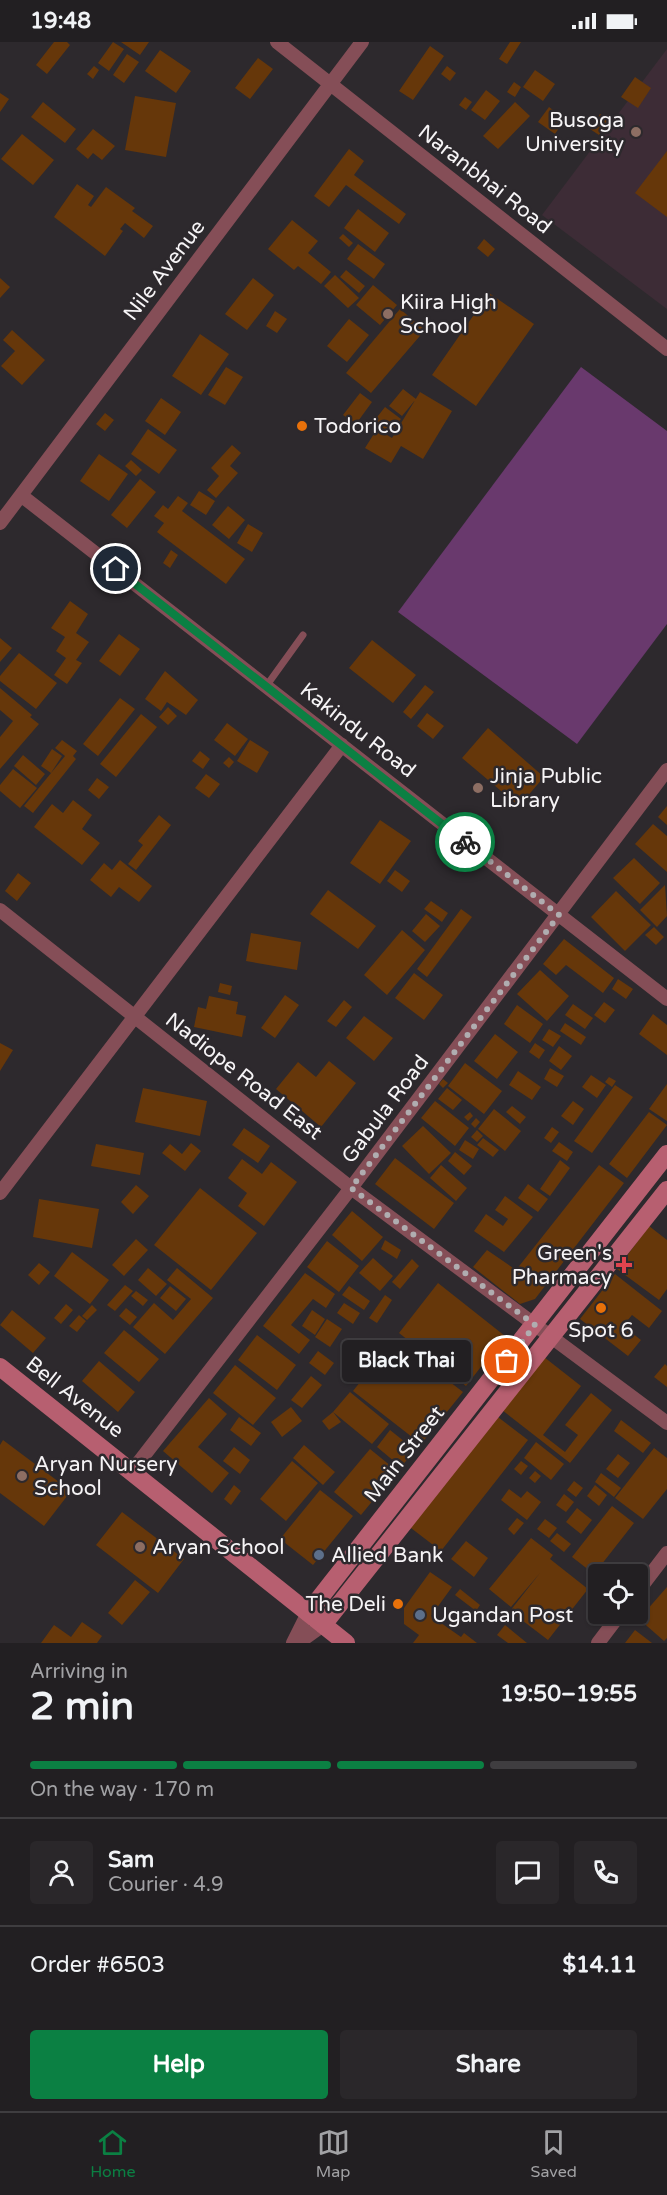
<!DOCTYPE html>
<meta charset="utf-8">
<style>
:root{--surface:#221f22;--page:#2a272a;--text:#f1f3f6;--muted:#a2a2a5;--line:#3f3d40;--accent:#0b8043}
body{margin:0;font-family:"Varela Round",sans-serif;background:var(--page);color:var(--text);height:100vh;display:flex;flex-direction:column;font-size:22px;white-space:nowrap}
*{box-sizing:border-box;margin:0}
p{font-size:20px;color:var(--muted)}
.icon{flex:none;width:33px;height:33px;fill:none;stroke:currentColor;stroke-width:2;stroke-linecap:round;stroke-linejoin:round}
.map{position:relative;height:1601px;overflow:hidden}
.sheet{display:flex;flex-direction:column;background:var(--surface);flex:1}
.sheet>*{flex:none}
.fabs{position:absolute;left:588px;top:1522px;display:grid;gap:12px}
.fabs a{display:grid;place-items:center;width:60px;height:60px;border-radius:6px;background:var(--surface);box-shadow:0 2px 4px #0004,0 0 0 2px var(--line);font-size:30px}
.pin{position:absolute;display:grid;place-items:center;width:51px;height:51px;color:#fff;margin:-26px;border:3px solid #fff;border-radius:50%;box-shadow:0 2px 6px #0007}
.courier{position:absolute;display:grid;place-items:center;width:60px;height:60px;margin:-30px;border:4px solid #0b8043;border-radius:50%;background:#fff;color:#222;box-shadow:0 2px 8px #0007}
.bubble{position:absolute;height:42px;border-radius:6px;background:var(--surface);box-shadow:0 2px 4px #0004,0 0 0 2px var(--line);font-size:20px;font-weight:800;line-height:42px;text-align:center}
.head em{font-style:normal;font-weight:800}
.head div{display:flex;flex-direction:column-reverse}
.head{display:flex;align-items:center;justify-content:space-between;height:102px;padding:0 30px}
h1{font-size:39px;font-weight:800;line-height:45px}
.bar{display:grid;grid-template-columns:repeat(4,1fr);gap:9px 6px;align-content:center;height:72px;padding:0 30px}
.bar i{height:8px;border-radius:4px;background:var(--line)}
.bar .active{background:var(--accent)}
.bar p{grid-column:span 4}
.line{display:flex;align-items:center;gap:15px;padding:0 30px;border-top:2px solid var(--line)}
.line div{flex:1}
.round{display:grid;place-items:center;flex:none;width:63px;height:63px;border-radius:6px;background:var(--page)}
.cta{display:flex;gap:12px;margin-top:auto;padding:12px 30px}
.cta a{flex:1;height:69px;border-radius:6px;background:var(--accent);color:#fff;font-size:24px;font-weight:800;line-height:69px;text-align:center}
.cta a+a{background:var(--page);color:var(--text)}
.status{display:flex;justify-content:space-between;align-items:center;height:42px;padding:0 30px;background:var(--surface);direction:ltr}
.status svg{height:16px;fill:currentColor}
.tabs{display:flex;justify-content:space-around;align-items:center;height:84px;border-top:2px solid var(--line);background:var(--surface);font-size:16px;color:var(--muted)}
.tabs a{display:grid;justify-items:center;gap:3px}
.tabs .active{color:var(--accent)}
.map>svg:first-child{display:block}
</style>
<div class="status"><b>19:48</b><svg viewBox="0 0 49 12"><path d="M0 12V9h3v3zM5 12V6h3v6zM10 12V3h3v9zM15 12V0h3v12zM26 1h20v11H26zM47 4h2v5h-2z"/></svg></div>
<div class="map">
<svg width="667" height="1601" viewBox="0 0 667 1601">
<rect width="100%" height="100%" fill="#2d292d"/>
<path fill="#3d2c36" d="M667,7V267L542,173Z"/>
<path fill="#69396d" d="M581,325L667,389V582L577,702L398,570Z"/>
<path fill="#66370a" d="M54,0H67L70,3L47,32L36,23Z
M113,0L124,7L109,29L98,21Z
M121,0H149L140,13Z
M510,0H521L507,22L499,17Z
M430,4L444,14L413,58L399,49Z
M160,8L191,29L176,51L145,29Z
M127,12L139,20L124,41L113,33Z
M258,16L273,27L250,57L235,46Z
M94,24L99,28L93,37L87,32Z
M447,24L456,31L450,39L441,32Z
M535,28L555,42L543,59L523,45Z
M635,35L651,46L638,66L621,55Z
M514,40L521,45L515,55L507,50Z
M486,48L500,59L485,78L471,68Z
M0,51L9,57L0,70Z
M135,54L176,61L166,115L125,108Z
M465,55L472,60L466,68L459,63Z
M43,60L76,87L65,101L31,75Z
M515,60L530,74L498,107L483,94Z
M549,65L565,77L555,92L538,80Z
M600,72L610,78L599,93L590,87Z
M93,87L115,104L102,118L93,111L88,117L76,107Z
M22,92L54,118L33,143L1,117Z
M349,107L364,119L354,133L406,172L399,182L346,143L329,165L314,154Z
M667,109V175L635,151Z
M77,142L94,154L88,163L91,165L106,145L135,166L132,169L153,184L144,196L125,181L120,187L123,189L105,214L54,175Z
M358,167L389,191L375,210L344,186Z
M292,178L318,199L308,211L331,230L321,242L298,224L294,228L268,207Z
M343,192L353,201L349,205L339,196Z
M484,197L495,207L488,215L477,206Z
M358,202L385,222L374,237L347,217Z
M346,228L365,244L359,251L340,235Z
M335,233L359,256L348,266L324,244Z
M0,236L10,245L0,256Z
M253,236L274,253L247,288L225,272Z
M373,243L397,263L380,283L356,263Z
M489,251L534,282L476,364L432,333Z
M400,267L425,288L371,351L346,331Z
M275,269L287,277L277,291L266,284Z
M349,277L369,293L347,320L327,304Z
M12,288L45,318L22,343L1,324L15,309L3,298Z
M200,292L229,312L201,353L172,334Z
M226,325L243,335L225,363L208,353Z
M403,347L416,357L402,374L389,364Z
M420,350L452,369L423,417L401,404L391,421L365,406L377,387L392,396Z
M360,351L372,360L356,382L343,373Z
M161,356L181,370L165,393L145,379Z
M385,365L401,377L390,391L374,379Z
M105,371L114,378L105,389L96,382Z
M148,387L177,408L159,432L131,412Z
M232,403L241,411L230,424L238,431L216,456L207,448L219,434L211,426Z
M99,412L128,432L109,459L80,439Z
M131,418L142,428L136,434L125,424Z
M140,437L156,450L127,486L111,473Z
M199,449L215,459L206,473L190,463Z
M178,454L188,461L182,469L245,517L226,542L157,490L164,481L154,474L163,463L168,467Z
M228,464L245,478L229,497L212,483Z
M248,482L263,491L252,510L237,501Z
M171,508L178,513L170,526L163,521Z
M70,559L88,572L76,591L89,600L76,618L82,621L67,642L54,633L66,616L56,609L65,595L51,586Z
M119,592L140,607L120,634L99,619Z
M0,596L12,606L0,620Z
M372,598L416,633L393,661L349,626Z
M19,611L57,641L36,667L0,639V634Z
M165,629L198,658L186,673L167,660L161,669L145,657Z
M425,643L434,650L411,677L403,670Z
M0,646L32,673L30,675L39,682L0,727V695L13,679L0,668Z
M120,656L135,667L98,714L83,702Z
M168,665L177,674L168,683L159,675Z
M427,671L444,684L433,697L417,684Z
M141,672L157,685L116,735L100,722Z
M227,681L248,697L235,714L214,698Z
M488,686L544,735L519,764L462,716Z
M62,698L77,709L73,714L76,717L33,771L24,764L65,714L55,706Z
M250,698L269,710L257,731L237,719Z
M52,707L62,714L51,731L41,724Z
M200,709L210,717L203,727L192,719Z
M23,713L45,732L36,743L14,724Z
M229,715L234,720L229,726L223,721Z
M13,727L37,746L20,766L0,749V743Z
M206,732L220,742L209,756L195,746Z
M97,736L109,745L99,757L88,748Z
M73,758L92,773L82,787L100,801L82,823L34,785L52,762L63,771Z
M667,764V783L658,775Z
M159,773L171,783L136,828L128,822L143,803L138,799Z
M380,778L411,799L380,842L350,821Z
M653,782L667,794V830L635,802Z
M634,816L660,841L640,862L613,836Z
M120,818L152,844L139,860L119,845L111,855L90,838L104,821L112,828Z
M395,828L410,839L402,850L387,839Z
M18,831L31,841L17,859L5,849Z
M665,843L667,874L657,885L640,868Z
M328,848L376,884L358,907L310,872Z
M616,849L651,883L625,909L591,875Z
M431,859L448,871L442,880L424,867Z
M461,867L472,875L427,935L417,927Z
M426,872L440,884L425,900L412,889Z
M654,885L664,895L656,903L645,893Z
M402,888L425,908L387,953L364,933Z
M251,891L301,900L297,928L246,919Z
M564,897L614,936L603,951L566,923L556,933L543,922Z
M540,928L569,954L547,979L517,952Z
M414,931L443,953L424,978L395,956Z
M618,937L633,947L626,957L612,947Z
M220,941L232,944L230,953L218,950Z
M285,953L299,963L275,996L261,986Z
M209,954L238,960L236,972L246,974L242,995L194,985L198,965L206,967Z
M344,958L352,965L336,985L327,979Z
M604,960L615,968L605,981L594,973Z
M573,962L593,976L585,987L565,973Z
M517,963L543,982L530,1001L504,982Z
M653,972L667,983V1013L639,992Z
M364,974L393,996L374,1019L346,996Z
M565,981L586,995L581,1003L560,989Z
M549,987L561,994L553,1005L542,998Z
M495,992L518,1010L497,1037L474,1019Z
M0,1001L13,1008L0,1029Z
M535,1001L545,1008L539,1017L529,1010Z
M559,1004L572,1014L561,1028L549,1019Z
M329,1019L356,1041L321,1085L276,1047L298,1020L316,1035Z
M465,1021L502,1049L484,1072L448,1044Z
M550,1026L564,1034L557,1045L544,1037Z
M518,1029L541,1045L532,1058L509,1043Z
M591,1033L606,1043L597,1056L582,1045Z
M609,1035L616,1039L612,1045L605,1040Z
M443,1037L448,1041L443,1046L439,1042Z
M667,1042V1079L649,1067Z
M615,1043L633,1055L592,1111L574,1099Z
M143,1046L207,1059L200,1094L135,1080Z
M447,1046L462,1058L453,1068L438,1057Z
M435,1059L469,1086L455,1104L421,1076Z
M573,1059L584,1067L573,1083L561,1074Z
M512,1064L526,1075L520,1082L506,1070Z
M494,1067L521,1089L505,1109L478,1087Z
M470,1070L473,1074L468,1079L464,1075Z
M649,1070L667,1083L627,1136L609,1122Z
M476,1076L480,1080L475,1086L471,1082Z
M423,1084L451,1111L429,1132L402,1104Z
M552,1085L559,1090L551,1101L544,1096Z
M244,1086L270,1104L258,1121L232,1103Z
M477,1088L483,1094L477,1100L471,1095Z
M483,1096L499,1108L493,1115L477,1103Z
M465,1098L479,1107L473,1117L459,1108Z
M559,1100L573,1110L567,1119L552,1109Z
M191,1101L201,1109L185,1129L162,1111L170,1102L182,1112Z
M96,1102L144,1111L140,1133L91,1124Z
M455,1110L472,1124L464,1133L448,1119Z
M395,1116L454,1161L434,1187L375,1142Z
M242,1117L262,1132L271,1120L297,1140L264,1184L238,1164L247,1151L228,1136Z
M560,1118L570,1126L550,1154L540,1147Z
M441,1123L467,1146L456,1159L430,1136Z
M599,1123L624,1141L535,1257L520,1262L473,1225L487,1208L516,1228Z
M528,1142L548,1157L538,1170L518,1156Z
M136,1143L149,1154L133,1172L121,1160Z
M200,1146L257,1191L211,1248L154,1203Z
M505,1154L533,1175L504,1210L474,1189L486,1172L503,1184L508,1177L495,1168Z
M39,1157L99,1167L92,1206L33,1195Z
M352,1169L383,1195L362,1219L332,1193Z
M649,1184L667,1198V1247L659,1258L617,1227Z
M136,1197L148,1208L124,1234L112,1223Z
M385,1198L401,1208L397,1217L381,1207Z
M327,1199L359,1224L339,1250L307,1225Z
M72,1210L109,1238L90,1262L54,1234Z
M373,1216L393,1234L380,1249L359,1231Z
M412,1217L419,1224L400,1247L392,1240Z
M39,1221L50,1230L39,1243L28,1233Z
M148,1226L167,1242L156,1254L138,1238Z
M177,1226L213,1256L165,1312L133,1285L154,1261L173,1278L191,1257L167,1238Z
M305,1231L335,1252L326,1266L313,1257L291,1283L310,1298L299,1312L263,1284Z
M615,1232L662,1269L649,1286L632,1273L623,1284L641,1298L628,1314L580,1277Z
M438,1241L505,1294L466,1344L399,1291Z
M125,1243L133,1249L115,1269L107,1263Z
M170,1244L186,1257L176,1269L160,1256Z
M349,1244L370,1259L364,1268L342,1253Z
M136,1249L148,1258L143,1264L131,1254Z
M385,1253L392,1258L377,1281L369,1276Z
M344,1261L360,1271L353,1282L337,1271Z
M66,1262L73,1268L61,1282L54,1276Z
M92,1263L97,1268L87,1278L82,1274Z
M126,1266L137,1275L130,1283L119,1274Z
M12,1268L46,1296L33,1311L0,1283Z
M312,1268L325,1277L315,1293L302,1284Z
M79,1273L86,1279L77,1290L69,1284Z
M327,1277L342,1287L330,1305L315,1295Z
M124,1288L159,1317L139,1340L104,1311Z
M257,1293L296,1323L277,1348L238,1318Z
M394,1297L463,1350L421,1402L353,1349Z
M318,1309L334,1321L325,1333L309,1321Z
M544,1315L581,1344L543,1393L565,1410L578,1393L565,1383L591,1351L612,1368L570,1421L502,1368Z
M99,1319L135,1350L118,1370L82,1339Z
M665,1322L667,1324V1345L654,1335Z
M235,1323L276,1356L253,1383L213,1351Z
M311,1334L322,1343L302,1366L291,1358Z
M350,1350L389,1382L372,1402L333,1370Z
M209,1356L227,1372L198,1405L229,1431L212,1451L163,1409Z
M291,1365L302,1379L282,1395L271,1380Z
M333,1370L341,1380L329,1388L322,1379Z
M494,1372L528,1398L441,1509L407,1483Z
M239,1375L261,1391L251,1404L230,1388Z
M621,1378L651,1401L643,1411L614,1389Z
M390,1388L415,1408L401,1425L377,1405Z
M3,1398L71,1449L44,1484L0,1451V1403Z
M536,1400L564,1422L551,1438L524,1416Z
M304,1403L335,1430L323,1443L293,1416Z
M234,1405L250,1418L240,1432L223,1419Z
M654,1406L667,1416V1447L643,1477L615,1456Z
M370,1407L397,1429L361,1473L334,1450Z
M618,1412L630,1421L618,1436L606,1427Z
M292,1419L318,1441L286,1479L260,1457Z
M521,1419L528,1424L521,1433L514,1427Z
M535,1429L541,1434L535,1441L529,1436Z
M601,1431L621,1446L614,1455L595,1440Z
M574,1439L583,1446L576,1455L567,1448Z
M234,1443L241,1449L231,1463L224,1457Z
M595,1443L607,1453L599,1464L587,1454Z
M509,1447L521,1456L527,1449L541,1460L527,1478L501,1458Z
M320,1448L353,1474L313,1523L280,1497Z
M564,1452L574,1460L566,1470L556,1463Z
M612,1464L634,1481L594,1532L572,1515Z
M577,1466L592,1478L581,1492L566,1480Z
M122,1470L184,1517L158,1551L96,1503Z
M517,1476L524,1481L514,1493L508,1487Z
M545,1477L557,1486L549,1496L537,1487Z
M557,1491L571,1502L564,1510L550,1499Z
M531,1496L553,1513L550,1517L588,1547L548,1598L510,1569L540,1531L511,1565L489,1547Z
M466,1499L488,1516L474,1535L451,1517Z
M430,1530L452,1545L431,1574L461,1595L464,1591L477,1601H413L419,1593L404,1582V1566Z
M135,1538L150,1550L122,1583L108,1571Z
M667,1545V1596L664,1599L639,1577Z
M460,1547L480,1563L476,1569L455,1553Z
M82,1580L102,1594L97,1601H41L54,1583L71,1595Z
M505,1583L527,1601H508L497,1593Z
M635,1588L652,1601H625Z"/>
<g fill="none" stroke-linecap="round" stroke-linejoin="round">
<path stroke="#854e57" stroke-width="7" d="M267,643L303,593"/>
<path stroke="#854e57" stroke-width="14" d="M277,0L667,307
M22,454L667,957
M0,481L362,0
M0,868L351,1146L667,1381
M0,1151L342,703
M132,1429L351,1146L667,728
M638,1549L667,1511
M293,1601L308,1571
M298,1601L323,1583
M598,1601L620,1572"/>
<path stroke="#b75f70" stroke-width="18" d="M0,1325L346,1601
M308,1571L667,1112
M323,1583L667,1148"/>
</g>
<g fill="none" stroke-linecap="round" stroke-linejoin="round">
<path stroke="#b0adb0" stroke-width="6" stroke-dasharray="0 10.8" d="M465,800L559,873L351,1146L535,1283L507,1319"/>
<path stroke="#0b8043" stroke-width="8" d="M116,527L465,800"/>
</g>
<g fill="#8d6e63" stroke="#2d292d" stroke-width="2">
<circle cx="636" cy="90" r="6"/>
<circle cx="388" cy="272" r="6"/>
<circle cx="478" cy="746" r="6"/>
<circle cx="22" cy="1434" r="6"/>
<circle cx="140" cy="1505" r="6"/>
</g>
<g fill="#e8710a" stroke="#2d292d" stroke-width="2">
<circle cx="302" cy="384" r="6"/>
<circle cx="601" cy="1266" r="6"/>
<circle cx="398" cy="1562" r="6"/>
</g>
<path fill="#e0444e" stroke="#2d292d" stroke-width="2" d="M621 1214h6v6h6v6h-6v6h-6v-6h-6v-6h6z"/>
<g fill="#5c6f8a" stroke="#2d292d" stroke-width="2">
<circle cx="319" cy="1513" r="6"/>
<circle cx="420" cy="1573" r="6"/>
</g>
<g text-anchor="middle" stroke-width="5" stroke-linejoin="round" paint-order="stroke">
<g font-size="21" fill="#f6f4f6" stroke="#2d292d" text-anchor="start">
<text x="624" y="85" text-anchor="end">Busoga<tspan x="624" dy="24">University</tspan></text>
<text x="400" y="267">Kiira High<tspan x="400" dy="24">School</tspan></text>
<text x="314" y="391">Todorico</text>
<text x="490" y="741">Jinja Public<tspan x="490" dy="24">Library</tspan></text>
<text x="612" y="1218" text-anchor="end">Green's<tspan x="612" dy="24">Pharmacy</tspan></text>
<text x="601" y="1295" text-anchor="middle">Spot 6</text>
<text x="34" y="1429">Aryan Nursery<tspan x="34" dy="24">School</tspan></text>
<text x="152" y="1512">Aryan School</text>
<text x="331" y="1520">Allied Bank</text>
<text x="386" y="1569" text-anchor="end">The Deli</text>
<text x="432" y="1580">Ugandan Post</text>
</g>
<g font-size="21" fill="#f6f4f6" stroke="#2d292d">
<text transform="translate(485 137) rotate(38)" y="7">Naranbhai Road</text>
<text transform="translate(164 228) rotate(-53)" y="7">Nile Avenue</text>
<text transform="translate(358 688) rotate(38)" y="7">Kakindu Road</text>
<text transform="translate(244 1034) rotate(38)" y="7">Nadiope Road East</text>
<text transform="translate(385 1067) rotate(-53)" y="7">Gabula Road</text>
<text transform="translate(75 1355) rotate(38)" y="7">Bell Avenue</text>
<text transform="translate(404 1412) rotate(-52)" y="7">Main Street</text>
</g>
</g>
</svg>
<div class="fabs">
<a><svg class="icon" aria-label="locate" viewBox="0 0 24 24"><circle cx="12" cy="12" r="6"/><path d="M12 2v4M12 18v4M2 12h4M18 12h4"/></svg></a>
</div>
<div class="pin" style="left:507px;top:1319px;background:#ea580c"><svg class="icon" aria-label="bag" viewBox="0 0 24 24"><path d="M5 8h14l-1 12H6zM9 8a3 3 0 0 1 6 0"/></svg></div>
<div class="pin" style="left:116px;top:527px;background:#1f2937"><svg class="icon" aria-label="home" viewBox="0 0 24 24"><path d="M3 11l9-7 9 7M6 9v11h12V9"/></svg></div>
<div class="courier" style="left:465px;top:800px"><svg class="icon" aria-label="bike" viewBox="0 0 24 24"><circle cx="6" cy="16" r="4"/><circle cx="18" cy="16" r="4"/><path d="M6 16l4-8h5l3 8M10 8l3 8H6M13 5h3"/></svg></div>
<div class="bubble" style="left:342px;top:1298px;width:129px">Black Thai</div>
</div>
<section class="sheet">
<div class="head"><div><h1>2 min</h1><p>Arriving in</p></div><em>19:50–19:55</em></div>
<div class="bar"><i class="active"></i><i class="active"></i><i class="active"></i><i></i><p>On the way · 170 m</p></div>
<div class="line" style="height:108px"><a class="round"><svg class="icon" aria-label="person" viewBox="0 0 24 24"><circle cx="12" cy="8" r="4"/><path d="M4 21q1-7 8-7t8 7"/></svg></a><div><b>Sam</b><p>Courier · 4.9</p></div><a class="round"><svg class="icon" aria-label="chat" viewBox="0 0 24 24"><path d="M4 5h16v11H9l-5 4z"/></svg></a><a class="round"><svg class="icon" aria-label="phone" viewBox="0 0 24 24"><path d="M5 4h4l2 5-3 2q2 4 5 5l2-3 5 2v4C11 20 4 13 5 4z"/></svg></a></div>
<div class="line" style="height:78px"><div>Order #6503</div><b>$14.11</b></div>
<div class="cta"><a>Help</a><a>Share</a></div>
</section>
<nav class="tabs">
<a class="active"><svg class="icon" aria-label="home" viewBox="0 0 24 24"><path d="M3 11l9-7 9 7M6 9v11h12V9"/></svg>Home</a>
<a><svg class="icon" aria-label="map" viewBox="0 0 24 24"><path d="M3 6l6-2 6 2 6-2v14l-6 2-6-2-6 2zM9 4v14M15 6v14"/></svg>Map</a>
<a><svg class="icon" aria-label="saved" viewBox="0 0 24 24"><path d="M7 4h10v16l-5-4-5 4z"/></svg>Saved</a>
</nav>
